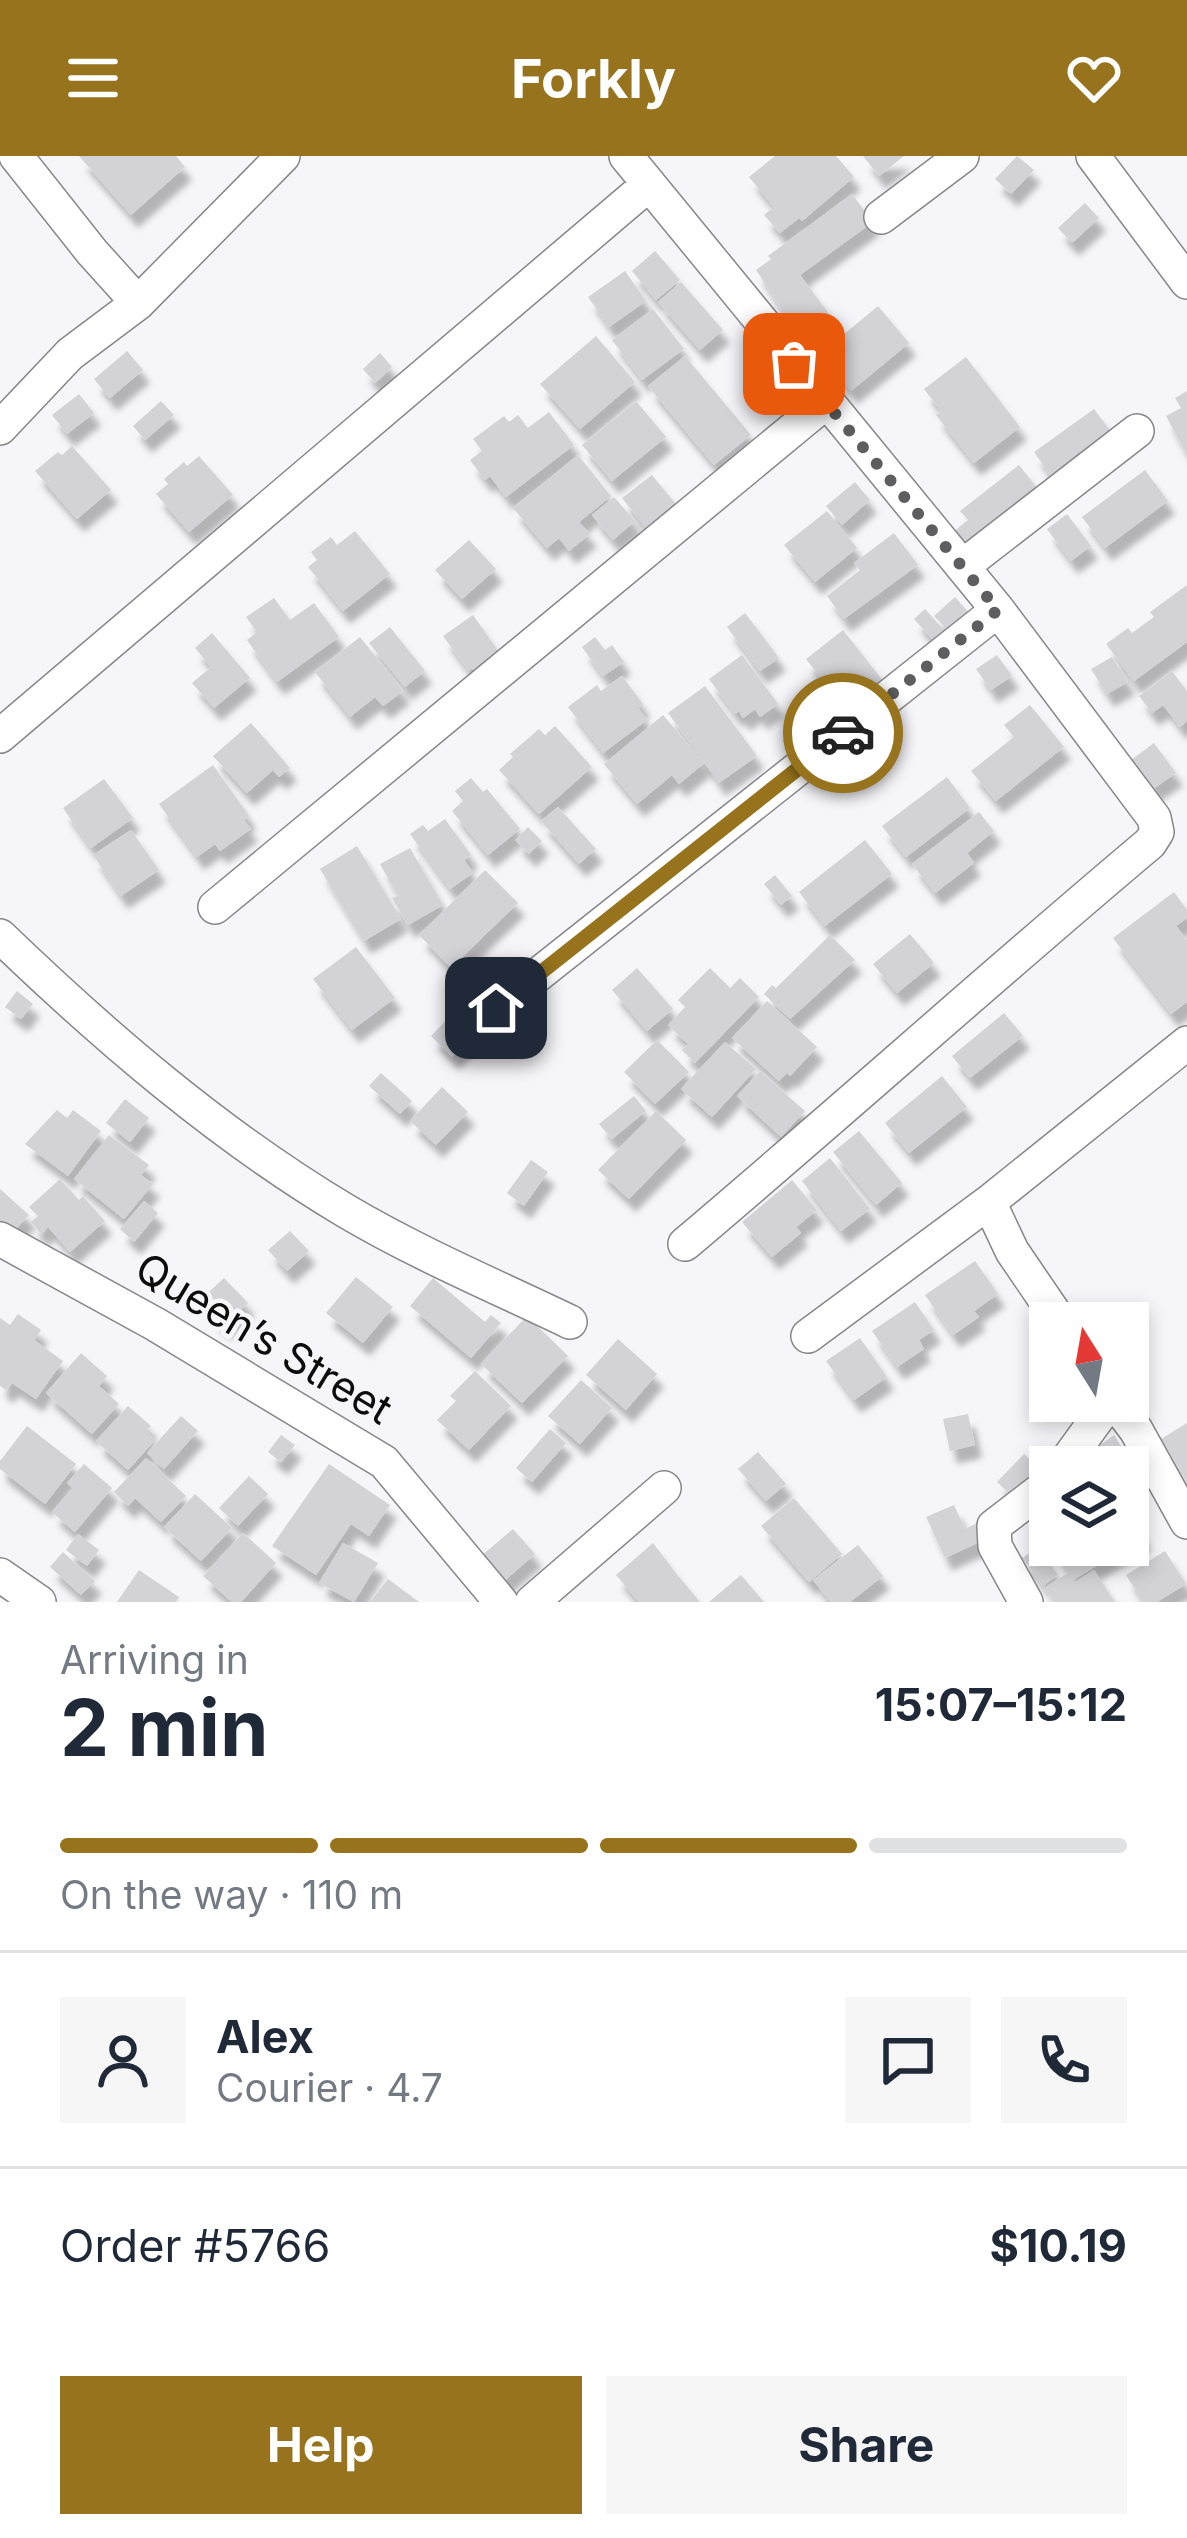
<!DOCTYPE html>
<meta charset="utf-8">
<style>
:root{--surface:#fff;--page:#f6f6f7;--text:#1f2937;--muted:#747a83;--line:#e0e1e3;--accent:#96731c}
body{margin:0;font-family:Inter,sans-serif;background:var(--page);color:var(--text);height:100vh;display:flex;flex-direction:column;font-size:45px;white-space:nowrap}
*{box-sizing:border-box;margin:0}
p{font-size:39px;color:var(--muted)}
.icon{flex:none;width:66px;height:66px;fill:none;stroke:currentColor;stroke-width:2;stroke-linecap:round;stroke-linejoin:round}
.map{position:relative;height:1446px;overflow:hidden}
.details{display:flex;flex-direction:column;background:var(--surface);flex:1}
.details>*{flex:none}
.needle{width:78px;rotate:349deg}
.buttons{position:absolute;left:1029px;top:1146px;display:grid;gap:24px}
.buttons a{display:grid;place-items:center;width:120px;height:120px;border-radius:0px;background:var(--surface);box-shadow:0 6px 18px #0003;font-size:60px}
.pin{position:absolute;display:grid;place-items:center;width:102px;height:102px;color:#fff;margin:-51px;border-radius:24px;box-shadow:0 6px 18px #0006}
.courier{position:absolute;display:grid;place-items:center;width:120px;height:120px;margin:-60px;border:9px solid #96731c;border-radius:50%;background:#fff;color:#222;box-shadow:0 3px 15px #0007}
.overview em{font-style:normal;font-weight:700}
.overview div{display:flex;flex-direction:column-reverse}
.overview{display:flex;align-items:center;justify-content:space-between;height:204px;padding:0 60px}
h1{font-size:78px;font-weight:700;line-height:90px}
.bar{display:grid;grid-template-columns:repeat(4,1fr);gap:18px 12px;align-content:center;height:144px;padding:0 60px}
.bar i{height:15px;border-radius:9px;background:var(--line)}
.bar .current{background:var(--accent)}
.bar p{grid-column:span 4}
.line{display:flex;align-items:center;gap:30px;padding:0 60px;border-top:3px solid var(--line)}
.line div{flex:1}
.round{display:grid;place-items:center;flex:none;width:126px;height:126px;border-radius:0px;background:var(--page)}
.cta{display:flex;gap:24px;margin-top:auto;padding:24px 60px}
.cta a{flex:1;height:138px;border-radius:0px;background:var(--accent);color:#fff;font-size:48px;font-weight:700;line-height:138px;text-align:center}
.cta a+a{background:var(--page);color:var(--text)}
header{display:flex;justify-content:space-between;align-items:center;height:156px;padding:0 60px;background:var(--accent);color:#fff;font-size:54px;font-weight:700}
.map>svg:first-child{display:block}
</style>
<header><svg class="icon" aria-label="menu" viewBox="0 0 24 24"><path d="M4 6h16M4 12h16M4 18h16"/></svg>Forkly<svg class="icon" aria-label="heart" viewBox="0 0 24 24"><path d="M12 20l-8-8c-3-5 5-10 8-4 3-6 11-1 8 4z"/></svg></header>
<div class="map">
<svg width="1187" height="1446" viewBox="0 0 1187 1446">
<defs>
<filter id="shadow"><feDropShadow dx="7" dy="13" stdDeviation="3" flood-color="#0004"/></filter>
</defs>
<rect width="100%" height="100%" fill="#f6f5f9"/>
<path fill="#d3d2d6" filter="url(#shadow)" d="M79,0H176L185,11L131,59Z
M775,0H836L854,21L802,65L799,62L780,77L764,59L774,51L749,21Z
M863,0H904L879,20Z
M1017,0L1034,14L1011,38L995,23Z
M852,38L873,66L800,119L835,166L805,188L756,114L771,103L768,100Z
M1085,47L1099,62L1072,87L1058,72Z
M655,95L680,124L656,144L632,115Z
M625,115L646,145L609,171L588,141Z
M681,126L723,174L700,194L658,146Z
M878,150L909,187L851,235L820,198Z
M653,153L684,193L642,224L612,184Z
M596,180L635,226L580,273L540,228Z
M127,195L143,214L110,242L94,223Z
M380,197L392,211L375,227L363,213Z
M685,200L751,279L714,309L648,230Z
M966,201L1020,271L974,307L936,259L941,255L924,233Z
M1187,235V299L1166,260L1181,252L1175,242Z
M79,238L94,257L67,278L52,259Z
M161,245L174,259L145,284L133,270Z
M636,245L666,281L612,325L582,289Z
M1094,253L1115,281L1054,324L1034,296Z
M549,256L574,289L506,341L490,320L485,324L470,304L482,295L473,283L504,260L509,266L518,259L528,272Z
M72,290L111,334L77,363L35,315L58,296L62,299Z
M578,299L611,340L579,366L590,378L569,395L559,382L547,392L513,352Z
M199,300L233,339L189,376L156,338L168,328L164,323L184,306L187,310Z
M1019,309L1043,339L963,392L952,377L968,364L960,355Z
M1145,314L1168,345L1105,392L1082,361Z
M652,319L680,353L650,377L622,342Z
M855,326L870,344L842,369L826,350Z
M614,341L635,365L613,384L592,359Z
M827,355L857,392L815,426L784,389Z
M1067,358L1091,390L1071,405L1047,373Z
M355,375L390,418L343,455L308,411L317,404L311,396L331,381L337,389Z
M894,377L918,409L844,463L827,440L860,414L854,407Z
M469,384L496,413L462,443L435,414Z
M1187,429V486L1134,525L1106,488L1128,472L1132,477L1154,461L1150,456Z
M955,441L971,459L950,477L934,460Z
M274,442L290,464L314,447L339,481L277,526L247,484L257,476L246,461Z
M925,453L945,475L934,485L914,463Z
M745,457L779,502L760,515L727,471Z
M473,459L506,506L481,524L472,512L469,515L443,480Z
M390,471L425,515L405,531L369,487Z
M843,474L888,531L851,560L806,503Z
M212,477L250,522L214,552L192,527L211,511L195,492Z
M360,481L403,535L383,550L375,541L350,561L315,516Z
M595,481L605,494L612,489L624,506L603,520L582,491Z
M742,499L778,548L760,561L755,553L743,562L739,555L735,558L709,523Z
M997,499L1012,520L991,534L976,513Z
M1112,501L1128,526L1107,538L1091,513Z
M1172,515L1187,535V565L1180,571L1163,549L1152,557L1139,540Z
M622,520L643,548L638,552L647,564L603,597L568,551L597,529L601,535Z
M705,530L757,600L719,627L668,557Z
M1030,549L1064,591L996,645L971,615L1014,581L1004,569Z
M663,559L704,607L679,628L672,619L637,648L604,608Z
M251,567L290,612L279,621L273,614L247,637L213,600Z
M555,570L592,611L539,658L499,614L513,601L510,598L539,573L545,579Z
M1154,587L1176,617L1153,633L1131,604Z
M213,609L249,660L244,664L251,673L220,695L215,688L197,701L159,648Z
M947,621L970,652L906,701L882,670Z
M471,622L483,636L487,633L520,673L488,699L452,655L463,645L455,635Z
M104,623L133,662L91,692L63,652Z
M558,651L596,693L579,708L541,665Z
M979,656L994,675L967,697L974,707L935,737L912,708Z
M445,663L471,699L464,704L473,717L450,733L410,678L423,669L428,675Z
M528,671L542,685L529,698L515,684Z
M131,674L159,714L121,740L93,699Z
M865,684L892,718L825,770L799,736Z
M357,690L401,763L364,785L320,713Z
M410,692L443,749L408,769L392,742L398,740L380,708Z
M485,714L518,747L451,812L419,779Z
M775,719L792,740L781,749L764,728Z
M1174,736L1187,754V762L1176,770L1187,784V846L1171,858L1113,782Z
M910,778L934,807L897,837L873,808Z
M830,779L855,804L790,863L764,838L772,829L776,832Z
M356,791L395,842L352,874L313,823Z
M637,812L673,853L647,875L612,834Z
M710,812L730,832L740,822L759,841L695,907L682,894L688,888L668,869L685,851L678,844Z
M17,835L33,848L21,863L5,851Z
M767,845L817,891L790,920L787,917L779,925L732,882Z
M459,851L481,871L452,901L431,880Z
M1004,857L1023,880L970,922L952,900Z
M657,884L689,916L655,948L624,916Z
M725,886L756,913L712,961L681,933Z
M760,915L805,955L781,981L737,940Z
M381,917L412,945L400,958L369,930Z
M942,920L967,951L909,997L885,967Z
M442,931L468,956L436,989L410,965Z
M634,940L646,955L612,983L599,968Z
M125,943L149,962L130,986L106,967Z
M57,954L67,962L73,954L101,975L68,1020L25,988Z
M656,955L686,984L629,1043L598,1014Z
M859,975L902,1027L876,1049L833,996Z
M109,979L149,1009L141,1019L153,1028L124,1063L74,1023Z
M830,1002L870,1053L841,1075L802,1025Z
M531,1004L548,1016L524,1050L507,1037Z
M60,1023L79,1044L83,1040L105,1065L70,1096L48,1071L41,1078L31,1066L38,1060L29,1051Z
M792,1024L817,1054L796,1071L801,1077L772,1101L742,1066Z
M0,1033L29,1059L9,1080L0,1074Z
M144,1045L158,1057L134,1086L120,1073Z
M290,1075L309,1095L287,1115L268,1094Z
M975,1105L998,1138L974,1155L979,1161L953,1179L925,1139Z
M356,1121L393,1151L363,1187L326,1157Z
M224,1122L248,1147L223,1171L199,1145Z
M433,1122L485,1166L491,1159L501,1167L471,1202L410,1150Z
M915,1146L934,1174L919,1184L924,1193L897,1211L872,1175Z
M18,1158L41,1174L34,1184L63,1205L36,1243L12,1227L6,1234L0,1230V1162L10,1169Z
M527,1160L568,1200L522,1247L481,1208Z
M860,1182L887,1221L854,1244L826,1205Z
M618,1183L657,1218L626,1254L586,1219Z
M81,1197L107,1220L99,1230L119,1248L92,1278L46,1237Z
M475,1215L511,1250L469,1294L437,1264L456,1245L450,1240Z
M581,1224L612,1252L580,1288L548,1260Z
M128,1250L151,1270L146,1275L155,1284L128,1314L96,1285Z
M968,1258L975,1289L950,1295L943,1263Z
M181,1260L198,1275L164,1313L147,1297Z
M1187,1267V1324L1161,1283Z
M27,1270L76,1308L45,1348L0,1313V1305Z
M550,1273L566,1287L532,1326L516,1312Z
M281,1279L295,1289L281,1306L268,1296Z
M1114,1279L1123,1293L1103,1307L1093,1294Z
M1041,1294L1053,1307L1016,1344L997,1326L1024,1298L1031,1304Z
M758,1296L786,1328L766,1345L738,1313Z
M146,1302L186,1340L161,1366L135,1342L128,1350L114,1336Z
M84,1308L112,1332L75,1376L52,1356L73,1332L67,1327Z
M329,1308L390,1349L369,1380L351,1368L316,1419L272,1390Z
M249,1320L268,1338L238,1370L219,1352Z
M195,1338L232,1372L201,1405L164,1371Z
M794,1342L842,1398L809,1426L761,1370Z
M954,1349L965,1373L981,1365L988,1382L945,1402L926,1361Z
M1128,1355L1144,1381L1073,1424L1074,1427L1094,1414L1115,1446H1054L1044,1432L1068,1417L1051,1389H1128Z
M513,1373L535,1398L502,1427L480,1401Z
M243,1377L276,1407L241,1446H232L203,1420Z
M78,1378L99,1394L87,1410L66,1394Z
M343,1387L378,1407L354,1446L319,1427Z
M653,1387L675,1416L700,1446H639L616,1419Z
M858,1389L883,1420L850,1446H831L813,1424Z
M1038,1391L1058,1419L1043,1430L1022,1402Z
M1165,1395L1186,1428L1157,1446H1143L1126,1419Z
M63,1396L95,1425L81,1439L50,1411Z
M139,1414L179,1441L176,1446H117Z
M741,1419L764,1446H709Z
M388,1423L419,1446H370Z"/>
<g fill="none" stroke-linecap="round" stroke-linejoin="round">
<defs>
<path id="minor" d="M16,0L92,96L138,147
M626,0L998,454L1154,662L1157,676L1150,687C993,819 841,956 685,1088
M1093,0L1187,126
M881,61L962,0
M0,272L70,198L138,147L283,0
M963,410L1137,275
M0,580L648,29
M215,751L826,246
M0,780C105,881 220,980 346,1055C417,1097 495,1130 570,1166
M496,852L998,454
M989,1046L1012,1095L1061,1167
M0,1083L155,1168L384,1306L501,1446
M808,1180L989,1046L1187,887
M1114,1245L1136,1274L1187,1366
M1062,1311L1110,1245
M0,1419L39,1446
M532,1446L664,1332
M1026,1446L995,1390L994,1370L1050,1327"/>
</defs>
<use href="#minor" stroke="#87868a" stroke-width="36"/>
<use href="#minor" stroke="#fff" stroke-width="33"/>
</g>
<g fill="none" stroke-linecap="round" stroke-linejoin="round">
<path stroke="#5e5e60" stroke-width="12" stroke-dasharray="0 21.6" d="M794,208L998,454L843,577"/>
<path stroke="#96731c" stroke-width="15" d="M496,852L843,577"/>
</g>
<g text-anchor="middle" stroke-width="9" stroke-linejoin="round" paint-order="stroke">
<g font-size="42" fill="#0c0c0d" stroke="#f6f5f9">
<text transform="translate(264 1182) rotate(31)" y="15">Queen’s Street</text>
</g>
</g>
</svg>
<div class="buttons">
<a><svg class="needle" viewBox="-14 -14 28 28"><path d="M0-13l5 13h-10z" fill="#e53935"/><path d="M0 13l5-13h-10z" fill="#747a83"/></svg></a>
<a><svg class="icon" aria-label="layers" viewBox="0 0 24 24"><path d="M12 4l9 5-9 5-9-5zM3 14l9 5 9-5"/></svg></a>
</div>
<div class="pin" style="left:794px;top:208px;background:#ea580c"><svg class="icon" aria-label="bag" viewBox="0 0 24 24"><path d="M5 8h14l-1 12H6zM9 8a3 3 0 0 1 6 0"/></svg></div>
<div class="pin" style="left:496px;top:852px;background:#1f2937"><svg class="icon" aria-label="home" viewBox="0 0 24 24"><path d="M3 11l9-7 9 7M6 9v11h12V9"/></svg></div>
<div class="courier" style="left:843px;top:577px"><svg class="icon" aria-label="car" viewBox="0 0 24 24"><path d="M5 17H2v-5l4-1 3-4h7l3 4 3 1v5h-3M9 17h6M6 11h13"/><circle cx="7" cy="17" r="2"/><circle cx="17" cy="17" r="2"/></svg></div>
</div>
<section class="details">
<div class="overview"><div><h1>2 min</h1><p>Arriving in</p></div><em>15:07–15:12</em></div>
<div class="bar"><i class="current"></i><i class="current"></i><i class="current"></i><i></i><p>On the way · 110 m</p></div>
<div class="line" style="height:216px"><a class="round"><svg class="icon" aria-label="person" viewBox="0 0 24 24"><circle cx="12" cy="8" r="4"/><path d="M4 21q1-7 8-7t8 7"/></svg></a><div><b>Alex</b><p>Courier · 4.7</p></div><a class="round"><svg class="icon" aria-label="chat" viewBox="0 0 24 24"><path d="M4 5h16v11H9l-5 4z"/></svg></a><a class="round"><svg class="icon" aria-label="phone" viewBox="0 0 24 24"><path d="M5 4h4l2 5-3 2q2 4 5 5l2-3 5 2v4C11 20 4 13 5 4z"/></svg></a></div>
<div class="line" style="height:156px"><div>Order #5766</div><b>$10.19</b></div>
<div class="cta"><a>Help</a><a>Share</a></div>
</section>
